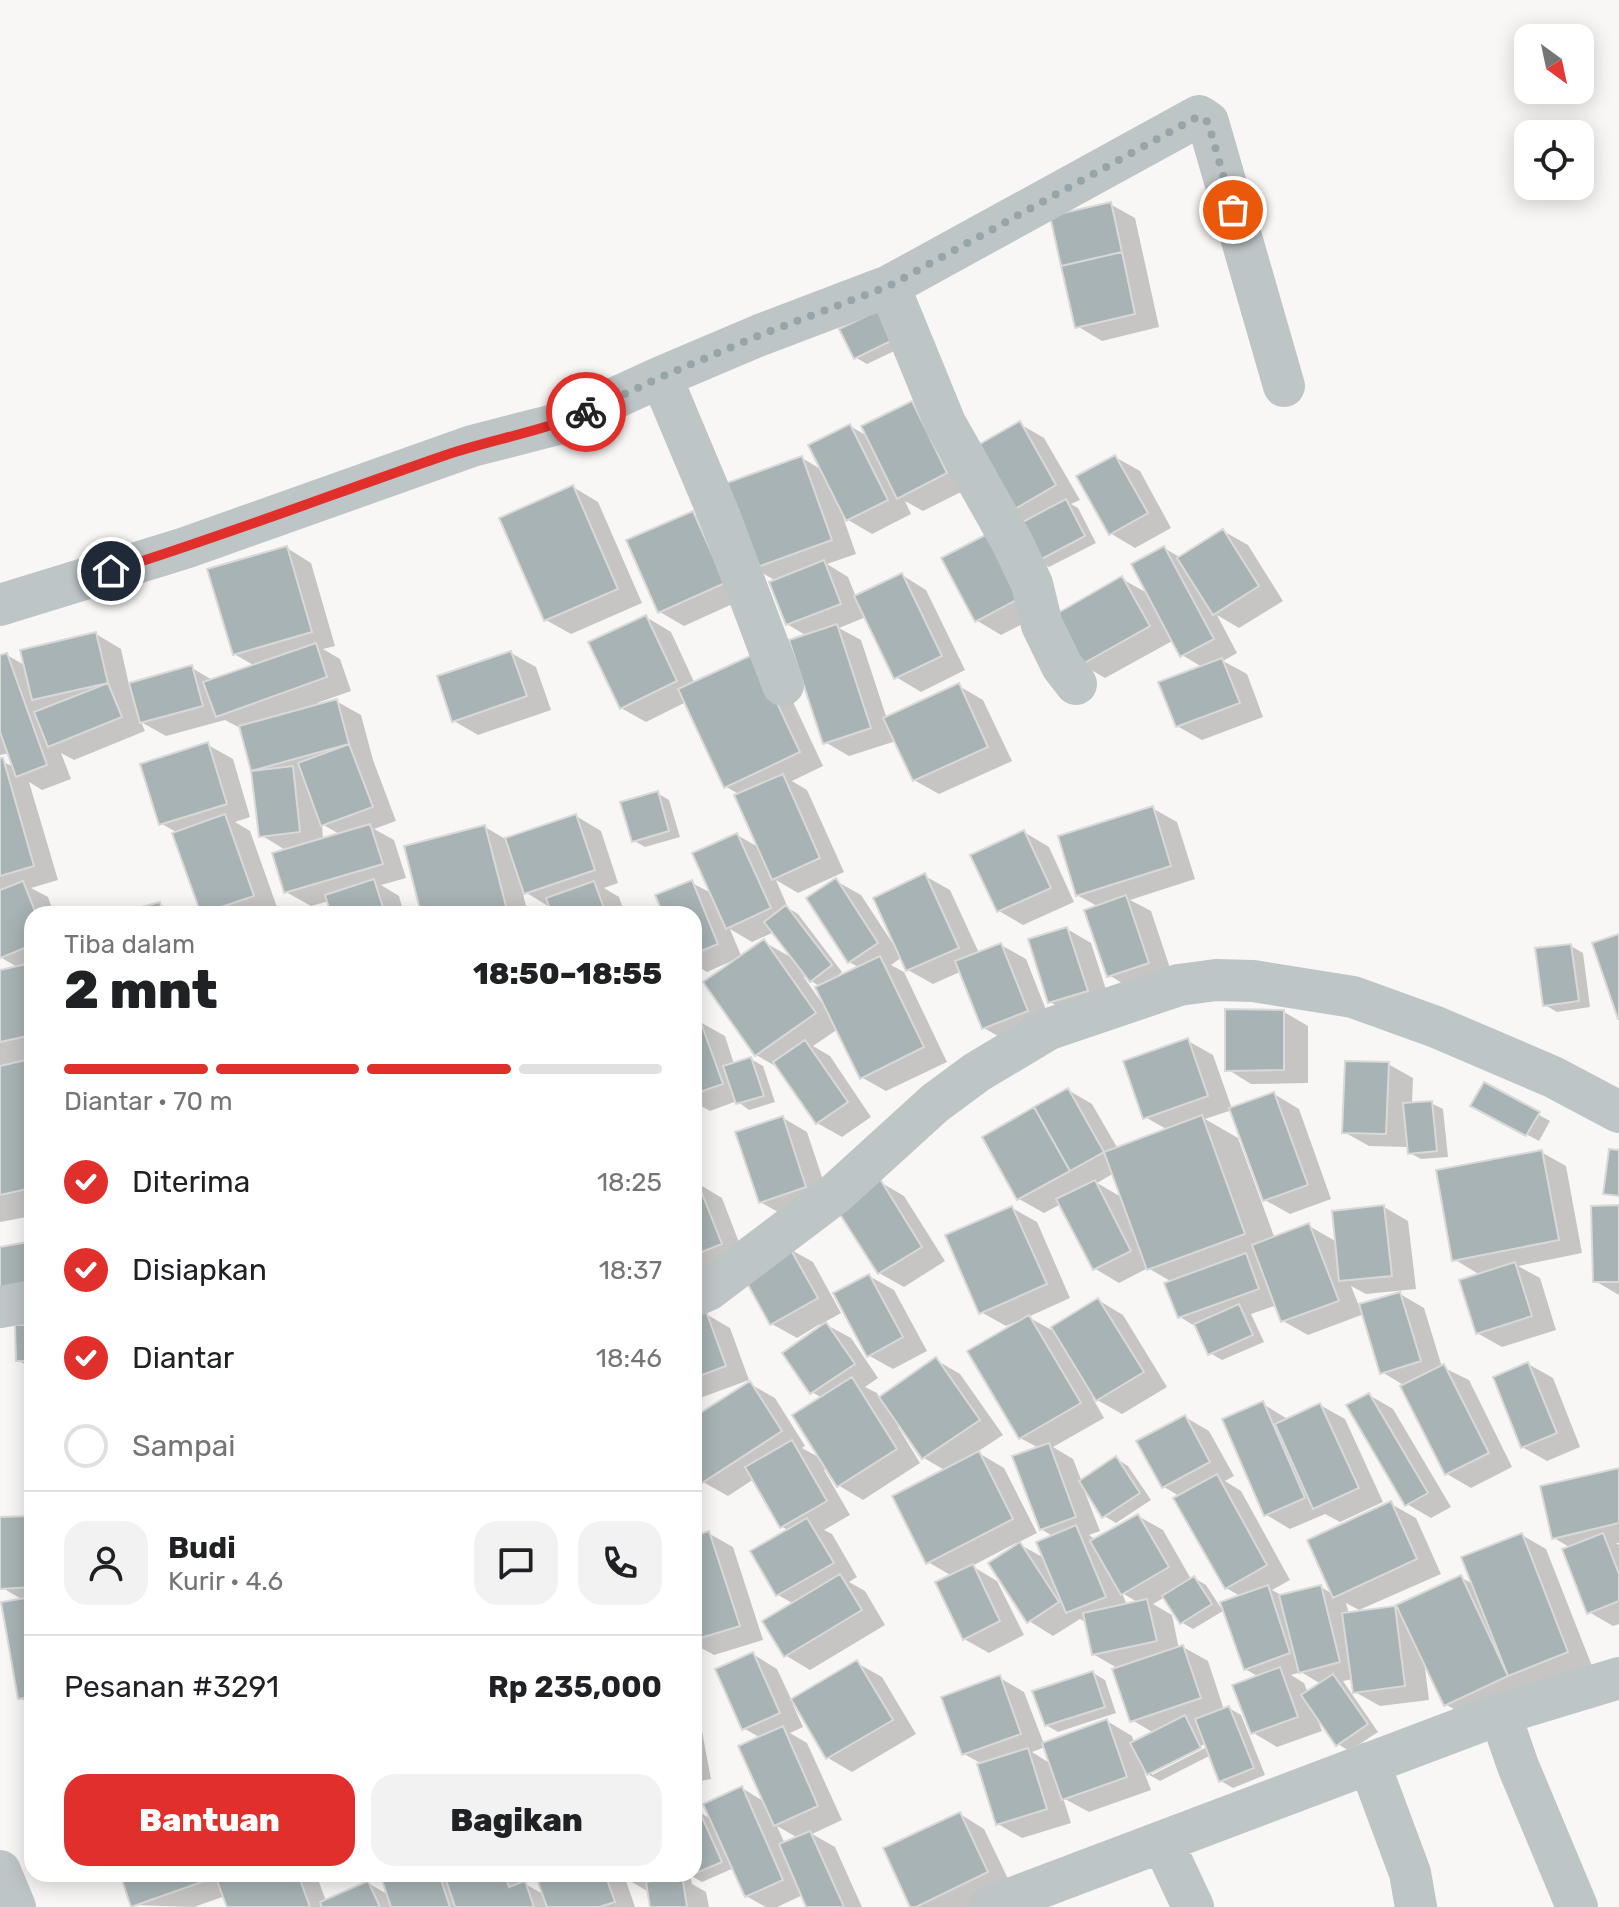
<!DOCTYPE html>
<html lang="id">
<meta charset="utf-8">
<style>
:root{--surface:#fff;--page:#f2f2f2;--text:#202124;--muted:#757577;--line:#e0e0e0;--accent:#e1302c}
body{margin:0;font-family:Rubik,sans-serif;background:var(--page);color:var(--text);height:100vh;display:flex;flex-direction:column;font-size:30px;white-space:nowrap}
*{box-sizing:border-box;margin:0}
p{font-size:26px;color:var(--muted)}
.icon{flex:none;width:44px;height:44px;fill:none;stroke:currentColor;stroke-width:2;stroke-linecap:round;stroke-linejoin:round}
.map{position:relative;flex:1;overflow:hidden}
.drawer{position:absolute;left:24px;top:906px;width:678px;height:976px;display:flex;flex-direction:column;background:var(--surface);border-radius:24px;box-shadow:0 4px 20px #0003}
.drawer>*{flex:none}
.needle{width:52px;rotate:147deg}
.controls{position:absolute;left:1514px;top:24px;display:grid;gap:16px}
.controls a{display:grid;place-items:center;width:80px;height:80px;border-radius:16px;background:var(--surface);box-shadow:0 4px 20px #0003;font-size:40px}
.pin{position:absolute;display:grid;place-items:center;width:68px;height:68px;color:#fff;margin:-34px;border:4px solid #fff;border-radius:50%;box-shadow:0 2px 8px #0007}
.courier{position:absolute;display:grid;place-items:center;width:80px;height:80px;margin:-40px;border:6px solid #e1302c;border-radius:50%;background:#fff;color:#222;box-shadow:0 2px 10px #0007}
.headline em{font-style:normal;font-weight:800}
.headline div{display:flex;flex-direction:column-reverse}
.headline{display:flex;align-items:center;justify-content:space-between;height:136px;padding:0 40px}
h1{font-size:52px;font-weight:800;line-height:60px}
.bar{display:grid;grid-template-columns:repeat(4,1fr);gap:12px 8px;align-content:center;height:96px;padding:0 40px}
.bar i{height:10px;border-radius:6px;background:var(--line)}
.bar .on{background:var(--accent)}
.bar p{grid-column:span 4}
.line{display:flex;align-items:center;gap:20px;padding:0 40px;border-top:2px solid var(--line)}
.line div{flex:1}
.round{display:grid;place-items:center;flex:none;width:84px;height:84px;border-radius:24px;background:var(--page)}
ol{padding:0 40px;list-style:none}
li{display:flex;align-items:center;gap:24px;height:88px}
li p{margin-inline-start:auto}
li .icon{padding:8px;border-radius:50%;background:var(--accent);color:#fff;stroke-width:4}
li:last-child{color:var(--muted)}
li i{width:44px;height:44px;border:4px solid var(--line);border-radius:50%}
.button{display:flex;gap:16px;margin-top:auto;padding:16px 40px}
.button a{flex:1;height:92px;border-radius:24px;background:var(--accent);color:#fff;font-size:32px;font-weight:800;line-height:92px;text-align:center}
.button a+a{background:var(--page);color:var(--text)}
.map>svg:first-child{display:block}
</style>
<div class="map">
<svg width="1619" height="1907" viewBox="0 0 1619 1907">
<rect width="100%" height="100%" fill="#f8f7f5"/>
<path fill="#0003" fill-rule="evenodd" d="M1110,204L1135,218L1159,327L1102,341L1077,326Z
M896,316L909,344L867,364L855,357Z
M912,403L937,417L971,487L923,511L905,501L911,514L872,534L843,517L856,554L827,564L848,577L856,597L902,575L926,590L965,670L921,692L896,677L866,617L839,628L861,640L887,719L959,686L983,700L1012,761L939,794L914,780L896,741L849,756L825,742L807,636L787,624L776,581L754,568L802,458L822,470L850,426L869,437Z
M1020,424L1044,438L1080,500L1071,504L1078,508L1096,543L1049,567L1037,561L1005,514Z
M1115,457L1140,471L1171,528L1135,548L1110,533Z
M573,487L598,502L642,603L571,634L546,620Z
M693,513L717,527L748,597L684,626L660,612Z
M1223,531L1248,545L1283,601L1239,628L1217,615L1237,653L1223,661L1247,674L1263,717L1202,740L1177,726L1202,667L1182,655L1174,640L1105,678L1081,664L1122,579L1149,594L1164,548L1181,558Z
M287,548L311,563L335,646L323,649L340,659L351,691L317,703L318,706L336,701L361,715L373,760L396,821L374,829L394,840L406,878L381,885L399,896L404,914H333L329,901L311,906L286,892L287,851L261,835L253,770L242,729L225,720L166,736L141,722L145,731L74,760L61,753L71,779L42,790L29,782L58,880L31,888L48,897L54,914H32V1216L0,1222V972L19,968L0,957V761L15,767L10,753L0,755V657L7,655L26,666L96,634L121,649L129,685L192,668L214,681L255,666L234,654ZM322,824L341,835L323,840Z
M944,559L1048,611L1001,635L976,620Z
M646,617L671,632L695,684L778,670L823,766L792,781L807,790L844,872L798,893L776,880L788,908L798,914L842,972L836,977L860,968L849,962L836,881L861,895L895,947L925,876L950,890L979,953L1001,945L1026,959L1052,1025L1008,1042L984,1028L962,971L933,984L908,970L902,957L891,965L904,972L947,1062L886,1091L861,1077L838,1029L813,1046L830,1056L871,1117L842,1137L817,1123L779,1068L756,1055L734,960L707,972L694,964V914H665L692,883L713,894L737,835L760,848L740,795L725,786L686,702L646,722L621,708ZM730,929L752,942L774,932L794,959L764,942L742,958ZM803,976L821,987L824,1001L822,1003Z
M511,653L536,667L551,710L478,735L454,721Z
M208,745L233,759L250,817L235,822L250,831L278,910L267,914H203L175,834L178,833L160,823Z
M657,793L669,800L680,837L645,847L633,840Z
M1152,808L1177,822L1195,879L1130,900L1151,911L1173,977L1133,990L1109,975L1099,907L1077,895Z
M576,816L601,831L618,883L604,888L619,897L625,914H554L551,908L522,890L528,914H423L485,827L507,840Z
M1024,832L1049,847L1074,902L1023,925L999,911Z
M160,904L177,914H122Z
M1067,929L1091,943L1111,1005L1075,1016L1050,1002Z
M1571,946L1583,953L1590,1007L1557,1012L1545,1005Z
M1284,1012L1308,1026V1083L1251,1084L1227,1069Z
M700,1022L725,1036L734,1064L751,1059L763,1066L775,1102L749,1110L737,1101L710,1111L694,1102V1024Z
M1188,1041L1213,1055L1232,1109L1274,1094L1299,1109L1331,1199L1290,1214L1265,1200L1232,1110L1205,1119L1238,1138L1275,1239L1309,1226L1337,1242L1384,1207L1408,1221L1416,1289L1366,1294L1351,1286L1359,1306L1400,1294L1424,1308L1442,1367L1469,1380L1512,1467L1471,1488L1447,1474L1405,1386L1382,1372L1364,1314L1308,1335L1283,1321L1277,1305L1251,1314L1264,1342L1222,1360L1210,1353L1198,1328L1180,1317L1172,1282L1148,1268L1119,1283L1094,1268L1061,1204L1044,1213L1019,1199L1068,1090L1092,1104L1118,1149L1168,1130L1145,1117ZM1114,1173L1123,1198L1097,1183Z
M1388,1064L1413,1078L1412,1104L1431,1103L1443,1109L1448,1157L1421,1159L1410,1153L1409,1147L1369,1146L1344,1132Z
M1484,1085L1550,1121L1539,1141L1473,1106Z
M783,1118L807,1132L830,1201L785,1216L760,1202Z
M1541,1152L1566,1166L1582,1253L1518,1266L1540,1278L1556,1330L1502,1347L1477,1333L1480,1275L1454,1259Z
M880,1182L904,1196L945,1261L904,1287L879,1273Z
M697,1183L722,1198L745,1258L703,1275L694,1270V1185Z
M1619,1207V1295L1595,1281Z
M1012,1208L1037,1222L1070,1298L1028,1317L1057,1333L1098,1300L1123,1315L1167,1387L1122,1414L1092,1397L1104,1418L1053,1447L1073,1459L1082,1482L1117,1459L1128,1466L1151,1500L1116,1523L1104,1516L1084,1490L1100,1531L1089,1535L1096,1540L1138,1516L1163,1530L1191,1579L1194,1578L1206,1585L1223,1611L1193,1629L1181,1622L1165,1597L1153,1604L1172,1615L1179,1649L1183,1647L1208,1661L1224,1710L1229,1708L1241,1715L1265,1775L1233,1788L1221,1781L1211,1755L1160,1781L1144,1772L1151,1790L1089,1812L1063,1798L1071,1823L1022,1838L998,1824L982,1764L964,1754L1000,1678L1024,1692L1044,1744L1107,1721L1132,1736L1134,1743L1154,1733L1132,1720L1119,1669L1093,1654L1087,1623L1080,1619L1053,1636L1029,1621L1016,1543L972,1566L997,1581L1024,1635L989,1653L964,1639L952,1576L928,1562L946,1471L924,1458L900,1425L898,1427L920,1463L863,1500L838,1485L827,1468L824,1470L850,1515L824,1530L832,1534L857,1577L849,1582L865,1591L885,1625L810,1670L785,1655L794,1604L778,1595L753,1552L789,1531L781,1526L754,1479L728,1496L703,1482L694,1467V1420L750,1384L775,1398L805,1446L802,1448L822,1459V1398L812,1392L822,1327L820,1324L797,1338L772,1324L788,1248L813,1262L841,1313L823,1323L851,1338L878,1378L865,1387L877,1393L880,1399L936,1360L960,1374L1003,1435L977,1452L1004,1468L1037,1533L1017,1543L1046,1559L1054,1537L1041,1529L1039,1448L1020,1438L1016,1325L1015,1322L1006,1326L981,1312ZM1122,1593L1139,1603L1127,1605ZM1209,1742L1211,1745L1152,1775V1770ZM1045,1747L1051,1764L1032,1752Z
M27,1244L32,1247V1312L0,1249Z
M869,1276L894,1290L927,1351L893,1369L868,1355Z
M706,1314L730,1328L749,1380L700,1398L694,1394V1318Z
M32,1327V1367H29L18,1360Z
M1528,1364L1553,1378L1580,1447L1547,1461L1522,1447Z
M1369,1395L1393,1409L1451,1507L1431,1518L1407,1504Z
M1263,1404L1289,1420L1320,1405L1345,1419L1383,1502L1340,1522L1325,1514L1290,1529L1265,1514Z
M1185,1417L1209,1431L1234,1476L1225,1481L1241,1491L1290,1580L1272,1590L1283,1596L1321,1587L1334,1595L1391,1504L1416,1518L1441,1574L1359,1610L1346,1603L1349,1614L1395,1608L1402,1612L1460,1577L1473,1584L1522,1535L1546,1549L1592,1666L1470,1718L1445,1704L1424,1661L1429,1700L1380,1706L1355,1692L1353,1679L1343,1681L1378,1732L1349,1751L1338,1744L1316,1716L1322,1731L1277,1747L1250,1731L1259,1677L1245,1669L1242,1597L1226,1588L1181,1497L1164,1487ZM1301,1672L1321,1684L1308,1693L1304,1683L1291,1675Z
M1619,1470V1543H1616L1619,1545V1624L1613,1626L1589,1612L1571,1548L1554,1538Z
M32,1518V1705L20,1698L23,1600L1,1587L0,1569V1519Z
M708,1533L733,1547L763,1640L714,1655L694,1644V1538Z
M753,1654L777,1669L792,1701L857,1663L882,1677L916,1734L852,1772L828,1758L796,1703L793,1705L803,1727L790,1733L807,1743L842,1820L812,1834L835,1847L862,1907H808L803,1895L777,1907H766L746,1896L734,1868L702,1882L690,1875L692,1884L706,1892L709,1907H652L649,1892L625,1878L635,1907H229L225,1896L194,1907L133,1905L122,1874H234L235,1877L242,1874H316L326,1901L368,1883L389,1895L382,1874H523L527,1885L545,1895L566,1874H694V1812L697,1811L711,1819L742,1788L765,1802L761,1738L743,1728ZM777,1826L798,1838L785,1844Z
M1093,1673L1105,1680L1116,1713L1058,1732L1046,1725Z
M694,1689L711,1779L694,1782Z
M960,1814L984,1829L1012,1887L969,1907H912Z"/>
<path fill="#a8b3b6" stroke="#d9d9d7" stroke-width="2" d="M1111,202L1122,252L1061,266L1050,216Z
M1122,252L1135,314L1075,328L1061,266Z
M885,307L899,337L854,359L839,329Z
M912,401L947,473L897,499L861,426Z
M1020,421L1056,485L1003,516L966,452Z
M850,424L888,500L846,521L808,445Z
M1115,455L1148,513L1109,535L1076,476Z
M802,456L832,540L752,569L721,485Z
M573,485L618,589L544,621L499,518Z
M1066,499L1085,536L1036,562L1017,525Z
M693,511L725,583L658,613L626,540Z
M1223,529L1259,586L1213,615L1177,558Z
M991,532L1024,596L975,622L941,558Z
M287,546L312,632L233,655L207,569Z
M1164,546L1214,639L1180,657L1131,564Z
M824,560L841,604L786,625L769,582Z
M902,573L942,656L894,679L854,596Z
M1122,576L1150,626L1079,666L1051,617Z
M646,615L677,681L620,709L588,642Z
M837,624L871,728L823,744L789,640Z
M96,632L108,683L32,700L20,650Z
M316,643L327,677L216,717L203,682Z
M511,651L527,696L452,722L437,676Z
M7,653L47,765L16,777L0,732V655Z
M754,654L800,752L724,788L678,689Z
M1222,658L1240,703L1176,727L1158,682Z
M192,665L203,706L140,723L129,683Z
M108,683L122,717L48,747L34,712Z
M959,683L988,747L913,781L883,718Z
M337,699L349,744L251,771L239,726Z
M208,742L227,804L159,825L140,764Z
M349,744L373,807L321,826L298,763Z
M0,758H3L34,866L0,876Z
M293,766L300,832L259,837L251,771Z
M783,774L820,858L772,880L734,795Z
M658,791L669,831L632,842L620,802Z
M1153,806L1171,866L1076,896L1058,836Z
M225,814L254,896L201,914L172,833Z
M576,814L595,870L524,894L505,838Z
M370,824L383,864L284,893L272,853Z
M485,825L508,914H421L404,846Z
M1024,830L1051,888L997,912L970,855Z
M737,833L771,908L726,929L692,853Z
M925,873L959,948L906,971L873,898Z
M836,878L878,943L848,963L806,898Z
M374,879L385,914H331L325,895Z
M692,880L718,944L694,954V914H663L655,895Z
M23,881L36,914H32V945L0,958V890Z
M594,881L606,914H552L546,898Z
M1126,895L1149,963L1107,977L1084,910Z
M160,902L163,914H115Z
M786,905L832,965L810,982L764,922Z
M1067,927L1088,991L1048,1003L1028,939Z
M1619,934V1019H1618L1592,943Z
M764,939L816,1013L755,1056L703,982Z
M1001,943L1028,1011L982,1029L955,961Z
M1571,944L1579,1001L1543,1006L1535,948Z
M880,956L924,1047L860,1079L815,987Z
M31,963L32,1035L0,1042V970Z
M1225,1009L1284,1010V1070L1225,1071Z
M700,1020L723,1084L694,1094V1022Z
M1188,1038L1208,1096L1143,1119L1123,1061Z
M805,1040L848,1102L816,1124L773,1062Z
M751,1057L764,1096L736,1104L723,1066Z
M30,1059L32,1188L0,1195V1066Z
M1345,1061L1389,1062L1386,1134L1342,1133Z
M1484,1082L1540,1112L1526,1136L1470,1106Z
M1068,1088L1104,1152L1070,1171L1034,1107Z
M1274,1092L1308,1185L1263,1201L1229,1108Z
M1432,1101L1437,1151L1408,1154L1403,1103Z
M1034,1107L1070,1171L1017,1200L982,1137Z
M1202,1115L1245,1234L1147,1270L1104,1152Z
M783,1116L806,1187L759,1203L735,1132Z
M1609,1149L1619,1150V1196L1603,1194Z
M1542,1150L1559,1240L1452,1261L1436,1170Z
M880,1179L922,1247L878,1274L836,1208Z
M1095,1180L1131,1251L1093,1270L1056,1199Z
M697,1181L722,1244L694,1255V1182Z
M1384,1205L1392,1276L1339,1281L1332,1211Z
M1619,1205V1282H1593L1591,1206Z
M1012,1206L1047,1284L979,1314L945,1235Z
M1309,1223L1339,1301L1281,1322L1252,1245Z
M28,1242L32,1268V1295L0,1300V1247Z
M788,1245L818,1298L770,1325L741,1272Z
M1246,1253L1259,1289L1178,1318L1164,1283Z
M1515,1262L1532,1316L1476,1334L1459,1280Z
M869,1274L903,1337L867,1357L833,1293Z
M1400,1292L1421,1361L1380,1374L1359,1304Z
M1098,1298L1144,1372L1096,1401L1051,1327Z
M1239,1304L1253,1335L1208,1355L1194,1324Z
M706,1311L726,1366L694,1378V1316Z
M1029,1315L1081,1403L1019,1439L967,1351Z
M826,1322L855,1364L810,1394L782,1353Z
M15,1325H32V1361H16Z
M936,1357L980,1420L922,1459L879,1397Z
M1528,1362L1557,1433L1521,1448L1493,1377Z
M1444,1364L1489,1453L1445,1475L1400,1386Z
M852,1377L897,1449L837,1487L792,1415Z
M750,1381L782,1431L702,1483L694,1471V1417Z
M1369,1393L1428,1493L1405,1506L1346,1405Z
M1263,1401L1305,1498L1264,1516L1222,1419Z
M1320,1403L1359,1488L1313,1509L1275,1424Z
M1185,1415L1210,1462L1162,1488L1136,1441Z
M792,1440L827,1501L780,1528L745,1467Z
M1049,1443L1076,1517L1040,1530L1012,1456Z
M979,1451L1013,1519L926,1564L892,1496Z
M1116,1456L1140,1493L1102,1518L1079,1481Z
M1619,1468V1523L1552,1539L1540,1486Z
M1217,1474L1267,1565L1225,1589L1173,1498Z
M1391,1501L1417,1559L1333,1598L1307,1540Z
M1138,1514L1169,1567L1121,1595L1090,1541Z
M32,1516V1587L0,1589V1517Z
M807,1518L834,1563L776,1596L750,1551Z
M1076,1525L1106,1597L1066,1613L1036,1542Z
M709,1531L740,1626L694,1640V1536Z
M1522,1533L1568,1652L1508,1676L1461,1557Z
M1603,1533L1619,1574V1601L1587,1614L1562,1549Z
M1020,1542L1059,1602L1027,1623L988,1563Z
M973,1564L1000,1621L963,1640L935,1582Z
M840,1574L862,1610L784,1657L762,1621Z
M1461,1575L1508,1676L1444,1706L1396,1605Z
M1194,1576L1212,1604L1180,1624L1162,1596Z
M1268,1585L1290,1653L1244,1670L1220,1602Z
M1321,1585L1340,1662L1299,1673L1279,1595Z
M32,1597V1697L18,1699L1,1602Z
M1147,1599L1157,1641L1092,1655L1083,1613Z
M1395,1606L1405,1686L1353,1693L1342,1613Z
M1183,1645L1201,1698L1130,1722L1112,1669Z
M753,1652L780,1713L742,1730L715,1669Z
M857,1660L893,1720L826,1759L791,1699Z
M1280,1667L1298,1717L1251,1734L1232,1685Z
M1093,1671L1105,1707L1045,1726L1032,1691Z
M1333,1674L1368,1724L1336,1746L1301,1695Z
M1000,1675L1021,1734L962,1755L941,1697Z
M1229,1706L1254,1768L1219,1782L1195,1719Z
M1185,1715L1201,1748L1147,1775L1130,1743Z
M1107,1719L1127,1777L1062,1800L1042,1743Z
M783,1726L818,1806L774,1826L738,1746Z
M1028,1748L1047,1809L996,1825L977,1764Z
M742,1786L783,1880L745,1897L703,1804Z
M698,1808L722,1862L689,1876L688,1874H694V1810Z
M960,1812L988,1872L916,1907H910L883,1848Z
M810,1831L844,1907H806L779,1844Z
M120,1874H215L216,1877L131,1907Z
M236,1874H298L310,1907H227L217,1881Z
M380,1874H439L450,1907H391Z
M444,1874H505L509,1887L525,1881L534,1907H455Z
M560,1874H605L615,1902L599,1907H547L538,1882Z
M622,1874H645L624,1879Z
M682,1875L687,1907H650L646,1882Z
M368,1881L380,1907H322L320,1902Z"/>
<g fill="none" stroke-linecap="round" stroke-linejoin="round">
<path stroke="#bec5c7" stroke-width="42" d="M889,286L1199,116L1208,122L1284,386
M661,377L719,515L783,685
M0,605L185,548L472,446L558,424L661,377L760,335L889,286L945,423L1012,542L1032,584L1042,625L1062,666L1076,684
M694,1296L708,1290L835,1194L935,1103L977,1072L1049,1029L1179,985L1216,980L1253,981L1353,997L1436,1027L1553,1077L1619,1112
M0,1307L32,1301
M1500,1714L1518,1766L1577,1907
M1369,1763L1410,1873L1416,1907
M1163,1843L1193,1907
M0,1871L15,1907
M989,1907L1500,1714L1619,1678"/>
</g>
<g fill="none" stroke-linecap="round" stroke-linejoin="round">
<path stroke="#97a5a9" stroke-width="8" stroke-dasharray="0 14.4" d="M586,412L661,377L760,335L889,286L1199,116L1208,122L1233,210"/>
<path stroke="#e1302c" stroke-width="10" d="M111,571C224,536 335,493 446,455C493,439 541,432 586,412"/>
</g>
</svg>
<div class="controls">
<a><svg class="needle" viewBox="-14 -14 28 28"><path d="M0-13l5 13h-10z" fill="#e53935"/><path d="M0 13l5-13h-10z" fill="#757577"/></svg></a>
<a><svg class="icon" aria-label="locate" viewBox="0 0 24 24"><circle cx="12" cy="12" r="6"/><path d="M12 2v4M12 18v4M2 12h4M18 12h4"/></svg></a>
</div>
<div class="pin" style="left:1233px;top:210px;background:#ea580c"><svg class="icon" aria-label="bag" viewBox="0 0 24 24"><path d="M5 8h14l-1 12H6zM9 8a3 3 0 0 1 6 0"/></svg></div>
<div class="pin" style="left:111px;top:571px;background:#1f2937"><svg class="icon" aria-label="home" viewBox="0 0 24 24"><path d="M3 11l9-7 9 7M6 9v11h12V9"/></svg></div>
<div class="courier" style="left:586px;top:412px"><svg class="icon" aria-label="bike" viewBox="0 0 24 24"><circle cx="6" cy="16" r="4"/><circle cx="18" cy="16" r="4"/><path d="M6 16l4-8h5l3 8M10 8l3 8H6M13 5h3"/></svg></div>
<section class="drawer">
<div class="headline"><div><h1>2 mnt</h1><p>Tiba dalam</p></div><em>18:50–18:55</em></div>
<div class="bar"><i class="on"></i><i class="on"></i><i class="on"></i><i></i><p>Diantar · 70 m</p></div>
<ol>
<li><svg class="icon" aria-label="check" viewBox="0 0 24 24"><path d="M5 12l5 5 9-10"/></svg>Diterima<p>18:25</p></li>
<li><svg class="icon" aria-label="check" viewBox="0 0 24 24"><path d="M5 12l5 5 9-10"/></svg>Disiapkan<p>18:37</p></li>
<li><svg class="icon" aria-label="check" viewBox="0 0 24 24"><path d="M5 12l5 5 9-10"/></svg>Diantar<p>18:46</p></li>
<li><i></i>Sampai</li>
</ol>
<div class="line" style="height:144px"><a class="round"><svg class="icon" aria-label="person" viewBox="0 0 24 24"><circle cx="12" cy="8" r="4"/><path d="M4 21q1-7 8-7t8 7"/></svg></a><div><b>Budi</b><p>Kurir · 4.6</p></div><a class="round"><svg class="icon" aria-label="chat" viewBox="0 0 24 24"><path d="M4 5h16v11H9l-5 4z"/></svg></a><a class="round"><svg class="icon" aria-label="phone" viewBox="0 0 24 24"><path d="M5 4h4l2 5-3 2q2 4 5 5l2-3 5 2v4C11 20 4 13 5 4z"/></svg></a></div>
<div class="line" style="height:104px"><div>Pesanan #3291</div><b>Rp 235,000</b></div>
<div class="button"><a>Bantuan</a><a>Bagikan</a></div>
</section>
</div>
